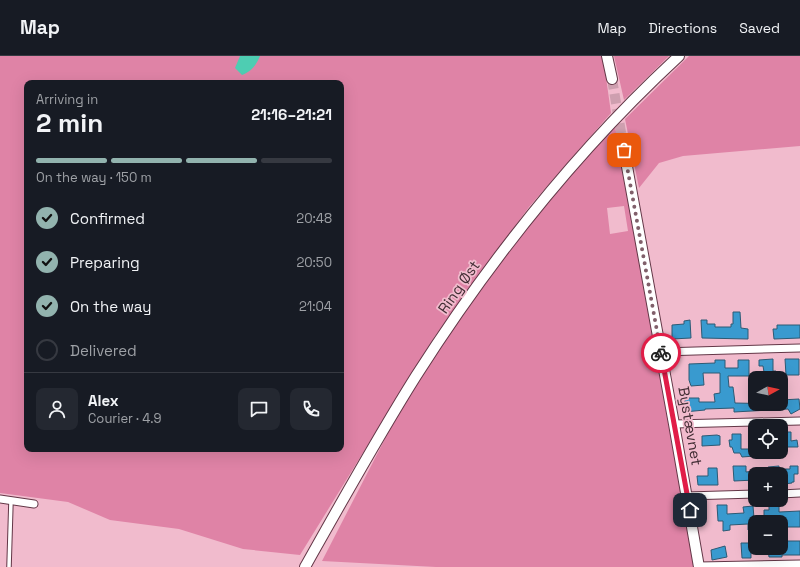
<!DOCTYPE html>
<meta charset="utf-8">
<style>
:root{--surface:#171b24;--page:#242831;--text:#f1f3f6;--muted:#9ea1a6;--line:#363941;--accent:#92b3ae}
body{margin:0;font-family:"Space Grotesk",sans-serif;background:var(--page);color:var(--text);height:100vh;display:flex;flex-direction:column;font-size:15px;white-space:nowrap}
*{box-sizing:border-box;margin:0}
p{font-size:13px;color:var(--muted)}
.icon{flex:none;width:22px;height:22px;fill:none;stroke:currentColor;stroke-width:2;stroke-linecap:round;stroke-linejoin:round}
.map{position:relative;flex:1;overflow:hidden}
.panel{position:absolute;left:24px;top:24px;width:320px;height:372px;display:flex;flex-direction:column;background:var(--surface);border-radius:8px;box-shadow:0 4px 16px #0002}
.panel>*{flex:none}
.needle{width:26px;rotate:82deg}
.fabs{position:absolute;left:748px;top:315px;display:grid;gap:8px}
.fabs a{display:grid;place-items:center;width:40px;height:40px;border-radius:8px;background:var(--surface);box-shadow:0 4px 16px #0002;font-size:20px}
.pin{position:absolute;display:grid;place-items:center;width:34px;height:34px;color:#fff;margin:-17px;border-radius:8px;box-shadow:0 2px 6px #0006}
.courier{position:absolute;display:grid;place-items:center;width:40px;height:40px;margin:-20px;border:3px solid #e11d48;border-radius:50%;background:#fff;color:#222;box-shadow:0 1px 5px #0007}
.overview em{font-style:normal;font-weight:600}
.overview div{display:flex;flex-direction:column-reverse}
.overview{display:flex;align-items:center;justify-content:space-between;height:68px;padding:0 12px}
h1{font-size:26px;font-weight:600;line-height:30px}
.bar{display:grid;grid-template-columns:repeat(4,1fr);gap:6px 4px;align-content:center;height:48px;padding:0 12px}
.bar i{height:5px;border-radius:3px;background:var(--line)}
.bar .active{background:var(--accent)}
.bar p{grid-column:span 4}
.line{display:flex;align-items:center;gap:10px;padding:0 12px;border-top:1px solid var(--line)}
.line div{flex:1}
.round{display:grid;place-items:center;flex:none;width:42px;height:42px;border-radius:8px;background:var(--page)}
ol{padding:0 12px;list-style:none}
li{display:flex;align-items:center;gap:12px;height:44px}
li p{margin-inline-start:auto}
li .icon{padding:4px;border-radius:50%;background:var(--accent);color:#111;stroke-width:4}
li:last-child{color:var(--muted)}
li i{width:22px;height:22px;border:2px solid var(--line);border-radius:50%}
header{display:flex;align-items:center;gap:24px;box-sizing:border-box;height:56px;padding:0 20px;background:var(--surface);border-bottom:1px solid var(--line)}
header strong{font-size:19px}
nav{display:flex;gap:22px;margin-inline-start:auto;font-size:14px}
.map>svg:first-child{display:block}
</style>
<header>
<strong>Map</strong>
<nav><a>Map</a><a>Directions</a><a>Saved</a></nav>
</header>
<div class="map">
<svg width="800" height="511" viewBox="0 0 800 511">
<rect width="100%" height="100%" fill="#f1bbcd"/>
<path fill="#df83a6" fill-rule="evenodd" d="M0,0H603L611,57L529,151L435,280L300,499L243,493L179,473L110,464L68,446L0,437ZM27,27H341V393H27Z
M614,0H669L624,44Z
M689,0H800V90L683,100L659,107L639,132L625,63Z
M615,70L694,511H436L322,505L388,377L419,322L503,199L569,121ZM624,150L628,175L610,178L607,152Z"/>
<path fill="#4ecdb2" d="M240,0H260C256,9 252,15 242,19L235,12Z"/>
<path fill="#399acf" stroke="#2d5a74" d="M733,256H740L741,272L748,273V283L702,282L701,264H707V268H715V271H731V268H733Z
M690,264L691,282L672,283V269L684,268V265Z
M777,269H800V282L774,283L773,273H777Z
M773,303V315H776L777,322H765L763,310H759V304Z
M785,303H799V319H786Z
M715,304H725V312H738V304H749V320H728L729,331H733L735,347L781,348V344L799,343L800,353L791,358L788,353L734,356V352L705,353V354L684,356V346H685V342H699V346H715L714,338L720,337V317H703L704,329L691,330L689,324V308L715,307Z
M783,376H791V385L797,384L798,391H783Z
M732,378H741V393H755V400L742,401L740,397H734L732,391H730L729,384H732Z
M717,379L720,380V389L702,390V380Z
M733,410H746V416L755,415V424L734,425Z
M779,410V418H768V411Z
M790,410H798V418H794V426H792V427L784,428V413H790Z
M708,412H717L718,429H698L697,420H708Z
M779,447V456L800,455V471H781V466H777V461H764V454H769V448Z
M717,449H727V458L744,457L743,451L753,450L755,474H748V468L730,469V474L723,475V465H718Z
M788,485H800V499H782V501H769L768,493L781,492V486Z
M741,487H755V497H751V502H742Z
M725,490L727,501L712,504L711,494Z"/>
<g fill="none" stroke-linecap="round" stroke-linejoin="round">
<path stroke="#ce9faf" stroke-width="10" stroke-dasharray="10 5" stroke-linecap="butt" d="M612,23L624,94"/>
<defs>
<path id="lane" d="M9,511L11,445"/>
<path id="street" d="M661,296L800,292
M674,368L800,365
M781,438L800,437
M687,440L755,438
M0,443L34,448
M699,510L800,508"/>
<path id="secondary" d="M607,0L612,23
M624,94L674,368L699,511
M305,511C341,447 377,382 416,320C490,204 577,94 679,0"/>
</defs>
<use href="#lane" stroke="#633747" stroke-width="5.5"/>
<use href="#street" stroke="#633747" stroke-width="9"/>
<use href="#secondary" stroke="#633747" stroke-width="12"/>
<use href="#lane" stroke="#fff" stroke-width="3.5"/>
<use href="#street" stroke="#fff" stroke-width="7"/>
<use href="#secondary" stroke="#fff" stroke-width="10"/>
</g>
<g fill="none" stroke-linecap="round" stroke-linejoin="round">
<path stroke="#805f6a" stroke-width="4" stroke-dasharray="0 7.2" d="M624,94L661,297"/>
<path stroke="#e11d48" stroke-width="5" d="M661,297L690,454"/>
</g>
<g text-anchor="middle" stroke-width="3.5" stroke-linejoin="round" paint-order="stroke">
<g font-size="15" fill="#432e35" stroke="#f1bbcd">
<text transform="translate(459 231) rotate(-55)" y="5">Ring Øst</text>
<text transform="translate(690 370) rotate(80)" y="5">Bystævnet</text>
</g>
</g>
</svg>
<div class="fabs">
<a><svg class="needle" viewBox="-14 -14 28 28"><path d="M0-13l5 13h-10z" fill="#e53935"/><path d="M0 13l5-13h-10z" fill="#9ea1a6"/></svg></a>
<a><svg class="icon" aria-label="locate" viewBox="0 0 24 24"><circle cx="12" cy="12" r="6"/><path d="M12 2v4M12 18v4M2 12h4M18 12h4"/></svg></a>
<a>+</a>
<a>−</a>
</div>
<div class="pin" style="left:624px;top:94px;background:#ea580c"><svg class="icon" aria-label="bag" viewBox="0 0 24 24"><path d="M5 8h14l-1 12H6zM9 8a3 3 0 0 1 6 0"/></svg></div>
<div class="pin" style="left:690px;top:454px;background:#1f2937"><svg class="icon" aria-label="home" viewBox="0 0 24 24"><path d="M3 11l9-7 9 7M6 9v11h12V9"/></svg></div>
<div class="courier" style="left:661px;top:297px"><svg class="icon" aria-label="bike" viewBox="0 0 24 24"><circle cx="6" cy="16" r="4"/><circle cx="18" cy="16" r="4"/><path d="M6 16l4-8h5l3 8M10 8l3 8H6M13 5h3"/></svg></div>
<section class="panel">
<div class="overview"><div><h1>2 min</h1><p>Arriving in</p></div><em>21:16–21:21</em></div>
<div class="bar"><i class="active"></i><i class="active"></i><i class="active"></i><i></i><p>On the way · 150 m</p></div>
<ol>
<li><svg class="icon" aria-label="check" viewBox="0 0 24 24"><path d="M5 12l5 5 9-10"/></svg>Confirmed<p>20:48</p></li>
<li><svg class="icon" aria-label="check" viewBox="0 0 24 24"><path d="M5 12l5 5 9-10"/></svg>Preparing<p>20:50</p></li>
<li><svg class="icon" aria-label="check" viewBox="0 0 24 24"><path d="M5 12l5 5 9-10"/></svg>On the way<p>21:04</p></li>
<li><i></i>Delivered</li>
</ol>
<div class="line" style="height:72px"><a class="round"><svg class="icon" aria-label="person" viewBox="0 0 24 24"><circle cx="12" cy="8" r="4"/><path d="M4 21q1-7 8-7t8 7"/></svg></a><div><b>Alex</b><p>Courier · 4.9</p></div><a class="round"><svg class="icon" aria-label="chat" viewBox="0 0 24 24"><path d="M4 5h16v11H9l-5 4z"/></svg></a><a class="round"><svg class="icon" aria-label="phone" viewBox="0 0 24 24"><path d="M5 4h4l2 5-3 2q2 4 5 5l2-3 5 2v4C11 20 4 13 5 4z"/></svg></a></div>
</section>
</div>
